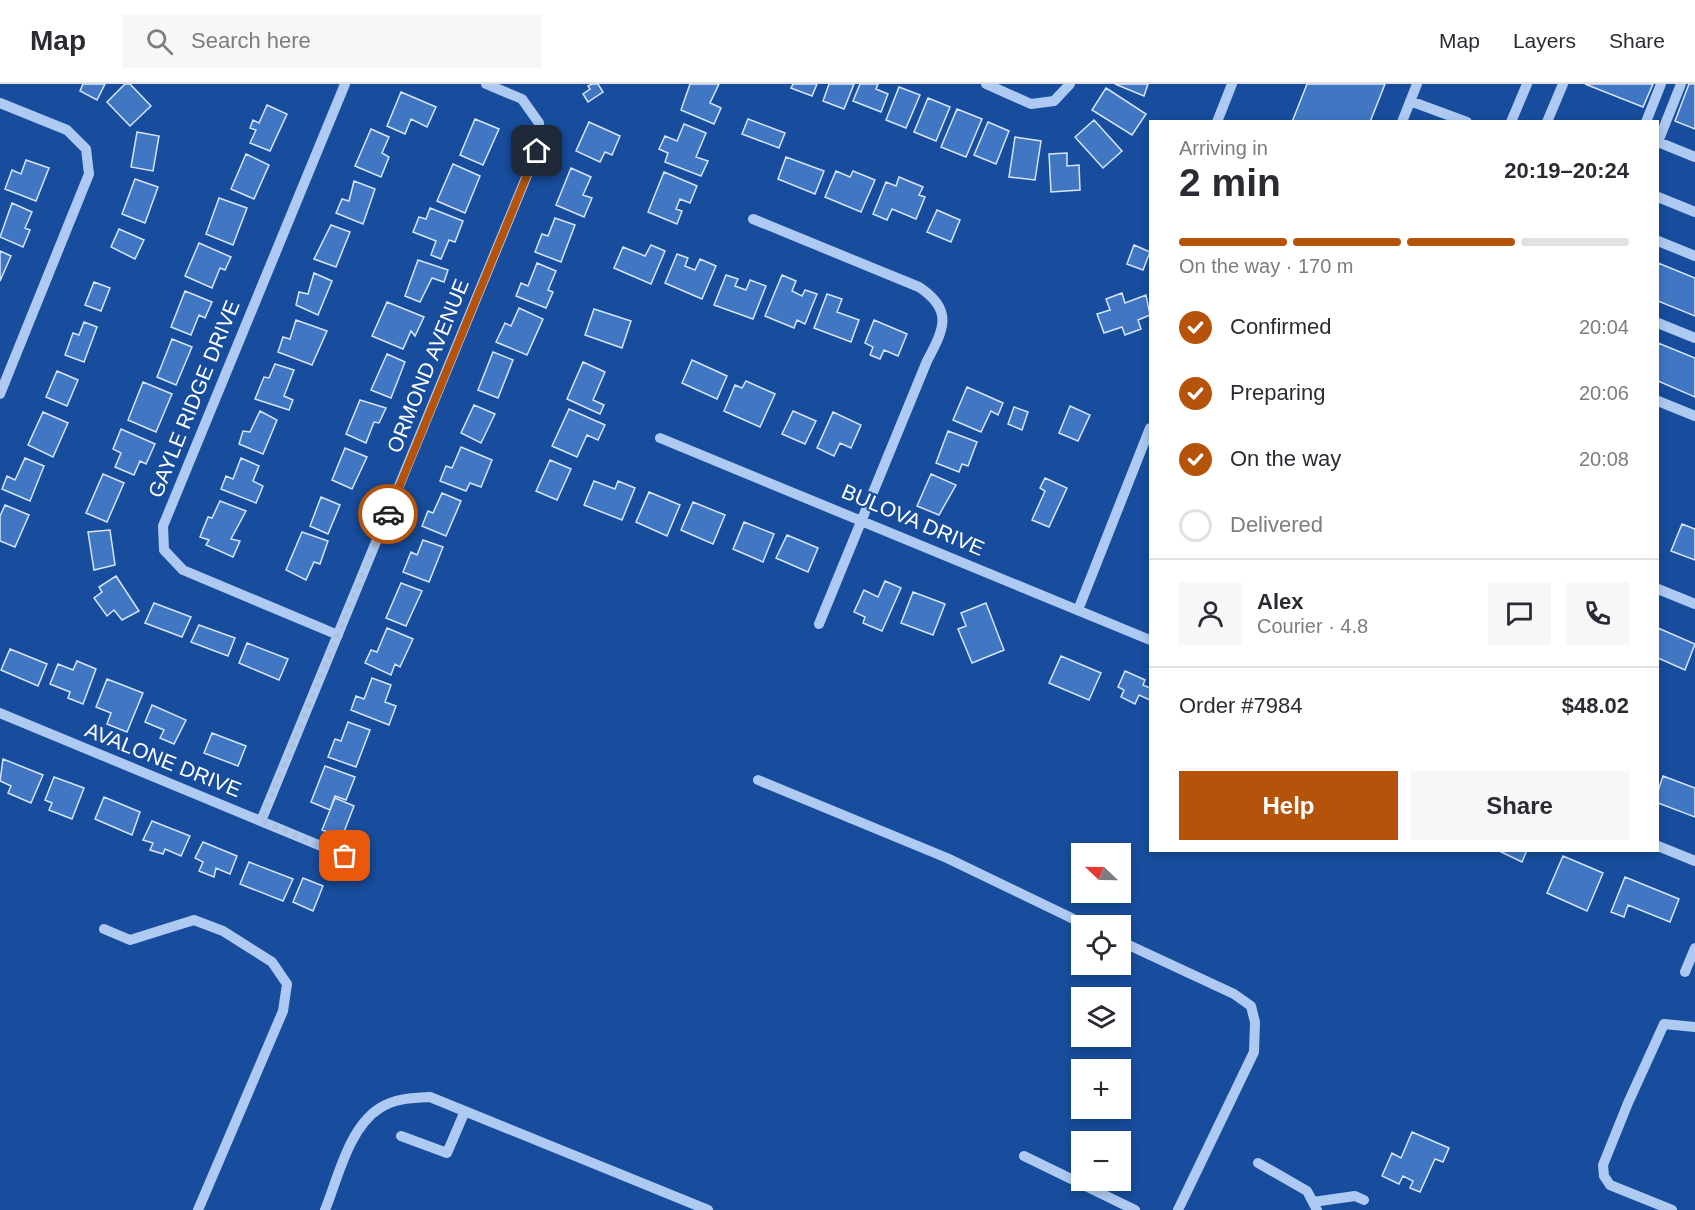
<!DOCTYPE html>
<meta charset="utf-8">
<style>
:root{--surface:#fff;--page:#f7f7f7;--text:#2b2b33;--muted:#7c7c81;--line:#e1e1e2;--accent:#b45309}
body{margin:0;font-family:Helvetica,sans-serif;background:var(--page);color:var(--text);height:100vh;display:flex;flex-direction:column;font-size:22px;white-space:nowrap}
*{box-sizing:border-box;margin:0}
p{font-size:20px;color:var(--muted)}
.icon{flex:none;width:33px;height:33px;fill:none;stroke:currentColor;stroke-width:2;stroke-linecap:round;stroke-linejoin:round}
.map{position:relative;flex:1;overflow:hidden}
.details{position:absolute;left:1149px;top:36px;width:510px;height:732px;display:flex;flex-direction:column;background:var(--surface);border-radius:0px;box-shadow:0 3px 9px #0003}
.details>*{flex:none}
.needle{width:39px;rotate:292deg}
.buttons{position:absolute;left:1071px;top:759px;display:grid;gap:12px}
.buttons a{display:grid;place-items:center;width:60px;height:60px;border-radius:0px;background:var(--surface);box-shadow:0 3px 9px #0003;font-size:30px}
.pin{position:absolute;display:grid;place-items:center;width:51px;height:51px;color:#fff;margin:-26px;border-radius:12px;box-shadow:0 3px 9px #0006}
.courier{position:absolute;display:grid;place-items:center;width:60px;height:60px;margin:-30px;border:4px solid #b45309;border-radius:50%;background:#fff;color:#222;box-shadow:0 2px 8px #0007}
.summary em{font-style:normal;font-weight:700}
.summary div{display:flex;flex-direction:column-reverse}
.summary{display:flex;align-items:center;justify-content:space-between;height:102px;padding:0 30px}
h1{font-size:39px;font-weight:700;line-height:45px}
.bar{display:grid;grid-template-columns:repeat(4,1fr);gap:9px 6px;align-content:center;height:72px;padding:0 30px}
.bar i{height:8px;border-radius:4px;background:var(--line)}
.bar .selected{background:var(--accent)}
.bar p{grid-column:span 4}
.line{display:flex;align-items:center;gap:15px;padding:0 30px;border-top:2px solid var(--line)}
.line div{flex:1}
.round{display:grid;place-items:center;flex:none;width:63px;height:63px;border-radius:0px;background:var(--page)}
ol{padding:0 30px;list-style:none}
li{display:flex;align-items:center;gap:18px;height:66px}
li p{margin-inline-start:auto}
li .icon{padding:6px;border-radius:50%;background:var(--accent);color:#fff;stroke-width:4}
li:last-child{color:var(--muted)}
li i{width:33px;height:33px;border:3px solid var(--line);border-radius:50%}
.button{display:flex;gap:12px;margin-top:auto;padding:12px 30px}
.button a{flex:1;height:69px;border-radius:0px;background:var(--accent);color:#fff;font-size:24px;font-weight:700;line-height:69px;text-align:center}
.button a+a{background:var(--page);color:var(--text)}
header{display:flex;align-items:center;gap:36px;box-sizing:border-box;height:84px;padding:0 30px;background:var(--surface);border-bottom:2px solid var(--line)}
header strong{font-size:28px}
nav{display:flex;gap:33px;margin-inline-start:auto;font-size:21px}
.search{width:420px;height:54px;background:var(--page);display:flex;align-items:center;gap:15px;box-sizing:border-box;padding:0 21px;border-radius:0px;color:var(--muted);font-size:22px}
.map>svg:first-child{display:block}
</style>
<header>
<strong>Map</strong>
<div class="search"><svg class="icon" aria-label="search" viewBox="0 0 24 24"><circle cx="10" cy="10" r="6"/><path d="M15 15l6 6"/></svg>Search here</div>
<nav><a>Map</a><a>Layers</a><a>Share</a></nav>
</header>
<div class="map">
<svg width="1695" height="1126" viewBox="0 0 1695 1126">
<rect width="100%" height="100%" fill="#174d9c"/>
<path fill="#4076c2" stroke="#d5e6fc" stroke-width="1.5" d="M83,0H105L97,16L80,7Z
M125,0H130L151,22L130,42L107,18Z
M592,0H598L603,8L588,18L583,10L590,5L588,2Z
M690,0H719L710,19L721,24L714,40L681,26Z
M793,0H817L812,12L791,4Z
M829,0H854L844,25L823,17Z
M860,0H878L876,5L888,10L881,28L853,17Z
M1115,0H1148L1144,12Z
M1307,0H1385L1370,38H1292Z
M1585,0H1653L1643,23Z
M1689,0H1695V45L1675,37Z
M899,3L920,11L906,44L886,36Z
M1106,4L1146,30L1132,51L1092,26Z
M401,8L436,23L427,43L411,35L405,50L387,42Z
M928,14L950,23L936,57L914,48Z
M267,21L287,30L270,67L250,59L256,46L250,44L253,36L259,39Z
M957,25L982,35L966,73L941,63Z
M475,35L499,45L483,81L460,71Z
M748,35L785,49L779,64L742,50Z
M1094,36L1122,67L1103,84L1075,53Z
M589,38L620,52L612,71L605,68L600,78L576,67Z
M988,38L1009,47L996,80L974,71Z
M684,40L706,49L696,73L708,77L701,92L665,78L668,69L659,65L665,52L677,57Z
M371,45L389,53L382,69L389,73L381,93L355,82Z
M137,48L159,52L153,87L131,83Z
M1015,53L1041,57L1035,96L1009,93Z
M1067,69V82L1079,81L1080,106L1051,108L1049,70Z
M246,70L269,81L254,115L231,105Z
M786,73L824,87L815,110L778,95Z
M26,76L49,84L36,117L5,105L12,86L21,90Z
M453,80L480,92L465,129L437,117Z
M571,84L591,93L583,111L592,114L584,133L556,121Z
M836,87L850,93L853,87L875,96L861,128L825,113Z
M664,88L697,102L690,119L680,115L676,125L682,127L677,140L648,128Z
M899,93L923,103L919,111L925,113L916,135L892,125L887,136L873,130L886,98L896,102Z
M135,95L158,103L145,139L122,130Z
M354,97L375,105L363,140L336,129L342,115L349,117Z
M219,114L247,124L233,161L206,150Z
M12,119L32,128L25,144L30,146L23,163L0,153Z
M430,124L463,137L455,158L449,156L441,175L431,171L436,157L413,148L419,133L426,135Z
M937,126L960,136L951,158L927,148Z
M555,134L575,141L561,178L535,168L542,150L548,152Z
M331,141L350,148L336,183L314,175Z
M119,145L144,156L135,175L111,163Z
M199,159L231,173L225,186L220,184L212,204L185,192Z
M651,161L665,167L651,200L614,184L623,163L645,172Z
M1134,161L1150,168L1143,186L1127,180Z
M0,167L11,172L0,197Z
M677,170L688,174L685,182L695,186L700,175L716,182L702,215L665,199Z
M418,176L448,186L444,198L432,194L420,218L405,212Z
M537,179L556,187L548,206L553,208L546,224L516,212L521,199L528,202Z
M1658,179L1695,194V232L1658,217Z
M314,189L332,197L318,231L296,221L299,208L308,210Z
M726,191L738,195L735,202L746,206L750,196L766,202L753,235L714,221Z
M782,191L796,197L792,207L802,212L805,206L817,210L805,240L797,236L794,244L765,232Z
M94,198L110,204L101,227L85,221Z
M185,207L212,218L205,234L199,231L191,251L171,243Z
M1122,209L1125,219L1146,211L1150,231L1138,236L1141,245L1125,251L1122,243L1104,249L1097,230L1110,226L1106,215Z
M827,210L842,215L837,228L859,236L851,258L814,244Z
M387,218L424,233L415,252L411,247L403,265L372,252Z
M519,224L543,235L527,271L496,258L505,239L511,242Z
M594,225L631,237L622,264L585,251Z
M296,236L327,247L312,281L278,268L283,253L290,255Z
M874,236L907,250L898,272L884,266L880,275L870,271L873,263L865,259Z
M84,238L97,243L84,278L65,271L73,249L79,251Z
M172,255L192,263L176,301L157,293Z
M1658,259L1695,274V313L1658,297Z
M493,268L513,276L498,314L478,306Z
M387,270L405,278L391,314L371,306Z
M692,276L727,292L717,315L682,299Z
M583,278L605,288L593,316L604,321L600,330L567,315Z
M275,280L294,286L284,312L293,316L289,326L255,315L264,293L269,294Z
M57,287L78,296L67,322L46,313Z
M746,297L775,310L760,343L724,327L735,301L742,304Z
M143,298L172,310L156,348L128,336Z
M967,303L1003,319L998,331L991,327L981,348L953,336Z
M360,316L386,324L379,339L374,338L366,359L346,350Z
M474,321L495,330L481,359L461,349Z
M1070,322L1090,331L1078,357L1059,349Z
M1014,323L1028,328L1022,346L1008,340Z
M569,325L605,341L598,356L587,351L577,373L552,362Z
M260,327L277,336L263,370L239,360L243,347L250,348Z
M793,327L816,337L805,360L782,350Z
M43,328L68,339L53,373L28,361Z
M833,328L861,341L851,364L840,359L834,372L817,364Z
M121,345L155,360L146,380L140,377L134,391L115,383L121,369L113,365Z
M948,347L977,358L968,382L962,380L959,388L936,379Z
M461,363L492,376L481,403L470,399L466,407L440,397L446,382L452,384Z
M345,364L367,373L352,405L332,396Z
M25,374L44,382L30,417L2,405L7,392L15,396Z
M241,374L259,382L253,397L263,402L256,419L221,405L226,392L233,395Z
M550,376L571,385L557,416L536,407Z
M103,390L124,399L107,438L86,429Z
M931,390L956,401L939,431L917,422Z
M1045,394L1067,404L1049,443L1032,436L1045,407L1040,404Z
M594,397L615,405L618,397L635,404L622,436L584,421Z
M649,408L680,421L667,452L636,438Z
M442,409L461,417L446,452L422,442L428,427L433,429Z
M321,413L340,421L328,450L310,442Z
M220,417L246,427L231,455L240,457L233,473L206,461L209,456L200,453L208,433L212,434Z
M693,418L725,431L713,460L681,446Z
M5,421L29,431L15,463L0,457V432Z
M744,438L774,450L763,478L733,465Z
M1682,440L1695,445V476L1671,467Z
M110,446L115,481L94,486L88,448Z
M302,448L328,457L320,480L314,478L306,496L286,486Z
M787,451L818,464L808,488L776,474Z
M423,456L443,463L429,498L403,488L411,468L417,471Z
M116,492L139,527L122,536L114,526L107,532L94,514L102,508L99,503Z
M885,497L901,504L882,547L863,539L865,533L854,528L864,506L878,513Z
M401,499L422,507L406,542L386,534Z
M913,508L945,520L933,551L901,539Z
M154,519L191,533L182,553L145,539Z
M986,519L1004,566L972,579L958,545L966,542L961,529Z
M199,541L235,554L228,572L191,558Z
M387,544L413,555L400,583L395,580L391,591L365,579L371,566L377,568Z
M1658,544L1695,560L1685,586L1658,574Z
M247,559L288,575L279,596L239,579Z
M10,565L47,580L38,602L1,586Z
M1061,572L1101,589L1089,616L1049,599Z
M77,577L96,585L83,620L68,614L70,608L50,600L58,580L73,586Z
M1125,587L1145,596L1143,601L1150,604V616L1139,611L1135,620L1121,613L1124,606L1118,603Z
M372,594L391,601L385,618L396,622L389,641L351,626L356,612L364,615Z
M107,595L143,609L127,648L107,640L111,629L96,623Z
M152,621L186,636L174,660L160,654L164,646L145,638Z
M348,638L370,646L356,683L328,673L335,655L341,657Z
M212,649L246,662L238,682L204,669Z
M3,675L43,691L31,719L8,709L11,702L0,697Z
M325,682L355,693L346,716L335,712L330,726L311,718Z
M1663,692L1695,704V733L1658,719V707Z
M54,693L84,704L72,735L49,726L52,719L45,716Z
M104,713L140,728L132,751L95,735Z
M335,714L354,722L342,753L322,746Z
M152,737L190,752L181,772L165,765L163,770L150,766L153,759L143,756Z
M203,758L237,772L230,790L216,784L214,793L199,787L203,778L195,774Z
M1497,766H1527L1522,778Z
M1563,772L1603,789L1587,827L1547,809Z
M249,778L293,795L283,817L240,800Z
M1625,793L1679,815L1670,838L1628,821L1624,833L1611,828Z
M303,794L323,802L313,827L293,818Z
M1412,1048L1449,1064L1443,1078L1435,1075L1420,1108L1410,1104L1413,1097L1403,1092L1399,1100L1382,1092L1392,1069L1401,1074Z"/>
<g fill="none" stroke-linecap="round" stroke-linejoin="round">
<path stroke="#aecaf2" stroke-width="10" d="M986,0L1031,20L1054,17L1070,0
M1681,0L1658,58L1695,73
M1410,17L1467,38
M0,19L67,46L86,65L89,90L0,310
M1217,38L1232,0
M1402,38L1417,0
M1511,38L1527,0
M1547,38L1563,0
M1646,38L1661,0
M1658,113L1695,128
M753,135L919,203C954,226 944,245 927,277L819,540
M1658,157L1695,172
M1658,239L1695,254
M1658,317L1695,332
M660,354L1150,556
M1658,505L1695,520
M1078,526L1150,344
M338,551L183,486L164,466L163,442L345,0
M0,629L345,772
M758,696L947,774L1088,842
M261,737L537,67L539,39L522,15L486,0
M1658,762L1695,777
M104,845L130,856L194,836L223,847L272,878L287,900L283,927L198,1126
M1120,857L1234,910L1251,922L1255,938L1254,968L1178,1126
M1685,888L1695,864
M401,1052L447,1069L465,1027
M1024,1072L1135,1126
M1258,1079L1307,1107L1317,1126
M1313,1118L1355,1112L1364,1116
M325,1126C338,1094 349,1043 380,1024C395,1014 413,1014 430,1013L708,1126
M1672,1126L1610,1101L1604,1092L1603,1081L1628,1019L1664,940L1695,943"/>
</g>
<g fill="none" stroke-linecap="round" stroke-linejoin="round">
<path stroke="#aec1dc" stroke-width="6" stroke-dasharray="0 10.8" d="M345,772L261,737L388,430"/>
<path stroke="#b45309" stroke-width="8" d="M388,430L537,67"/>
</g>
<g text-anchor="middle" stroke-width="4.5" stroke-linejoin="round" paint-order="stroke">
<g font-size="21" fill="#fff" stroke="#174d9c">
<text transform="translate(428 282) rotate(-68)" y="7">ORMOND AVENUE</text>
<text transform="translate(194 315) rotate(-68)" y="7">GAYLE RIDGE DRIVE</text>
<text transform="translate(913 436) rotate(23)" y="7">BULOVA DRIVE</text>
<text transform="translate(163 676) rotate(22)" y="7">AVALONE DRIVE</text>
</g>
</g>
</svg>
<div class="buttons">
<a><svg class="needle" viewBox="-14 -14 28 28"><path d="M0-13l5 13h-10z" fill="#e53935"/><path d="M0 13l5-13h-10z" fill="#7c7c81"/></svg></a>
<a><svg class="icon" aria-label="locate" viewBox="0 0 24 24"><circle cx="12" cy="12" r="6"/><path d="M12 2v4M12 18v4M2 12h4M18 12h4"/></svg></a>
<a><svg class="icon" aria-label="layers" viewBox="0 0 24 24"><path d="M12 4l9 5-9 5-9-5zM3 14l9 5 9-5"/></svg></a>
<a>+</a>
<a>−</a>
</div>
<div class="pin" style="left:345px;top:772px;background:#ea580c"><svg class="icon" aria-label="bag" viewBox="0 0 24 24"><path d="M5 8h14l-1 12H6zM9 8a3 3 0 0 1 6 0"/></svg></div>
<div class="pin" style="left:537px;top:67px;background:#1f2937"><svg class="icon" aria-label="home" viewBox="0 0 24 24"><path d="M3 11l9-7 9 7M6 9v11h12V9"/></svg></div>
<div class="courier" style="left:388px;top:430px"><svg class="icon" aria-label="car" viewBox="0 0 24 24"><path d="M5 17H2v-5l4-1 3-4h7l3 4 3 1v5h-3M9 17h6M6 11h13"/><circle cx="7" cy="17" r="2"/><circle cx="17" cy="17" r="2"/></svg></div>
<section class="details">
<div class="summary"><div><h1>2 min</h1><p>Arriving in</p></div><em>20:19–20:24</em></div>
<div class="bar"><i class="selected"></i><i class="selected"></i><i class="selected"></i><i></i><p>On the way · 170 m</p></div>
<ol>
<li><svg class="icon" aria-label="check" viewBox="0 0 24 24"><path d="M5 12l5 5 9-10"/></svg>Confirmed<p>20:04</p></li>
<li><svg class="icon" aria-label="check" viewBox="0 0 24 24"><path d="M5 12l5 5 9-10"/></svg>Preparing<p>20:06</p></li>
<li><svg class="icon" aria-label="check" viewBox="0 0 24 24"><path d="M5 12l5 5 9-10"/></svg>On the way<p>20:08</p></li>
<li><i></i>Delivered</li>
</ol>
<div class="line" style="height:108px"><a class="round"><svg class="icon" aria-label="person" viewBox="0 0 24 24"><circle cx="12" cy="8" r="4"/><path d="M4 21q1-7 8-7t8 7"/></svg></a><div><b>Alex</b><p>Courier · 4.8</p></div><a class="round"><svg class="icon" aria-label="chat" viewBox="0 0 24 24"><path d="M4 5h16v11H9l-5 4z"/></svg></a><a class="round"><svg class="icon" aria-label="phone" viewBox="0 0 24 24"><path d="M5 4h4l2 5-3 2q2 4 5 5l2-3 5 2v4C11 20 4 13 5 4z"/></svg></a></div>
<div class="line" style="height:78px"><div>Order #7984</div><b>$48.02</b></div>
<div class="button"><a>Help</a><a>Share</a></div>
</section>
</div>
